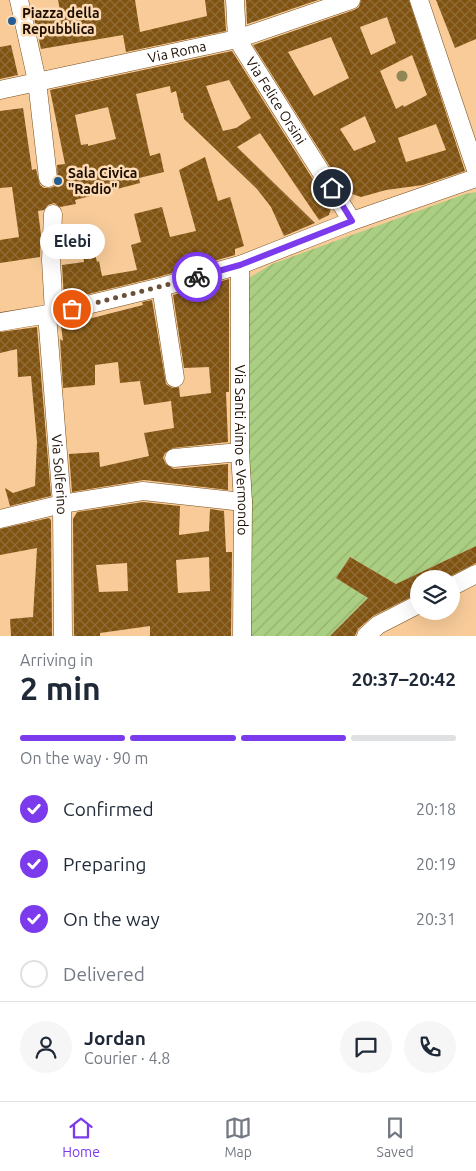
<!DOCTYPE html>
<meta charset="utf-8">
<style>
:root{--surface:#fff;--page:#f6f6f7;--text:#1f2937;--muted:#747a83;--line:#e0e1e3;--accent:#7c3aed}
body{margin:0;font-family:Ubuntu,sans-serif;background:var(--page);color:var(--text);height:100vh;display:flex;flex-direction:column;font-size:19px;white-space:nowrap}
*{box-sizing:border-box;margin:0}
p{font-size:16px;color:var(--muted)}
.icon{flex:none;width:28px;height:28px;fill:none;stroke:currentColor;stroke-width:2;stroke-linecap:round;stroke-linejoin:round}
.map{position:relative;height:636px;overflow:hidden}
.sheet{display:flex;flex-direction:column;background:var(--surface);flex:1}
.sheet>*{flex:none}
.controls{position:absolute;left:410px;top:570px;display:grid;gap:10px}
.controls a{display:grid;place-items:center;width:50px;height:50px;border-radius:50%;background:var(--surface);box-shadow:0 5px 20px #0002;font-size:25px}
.pin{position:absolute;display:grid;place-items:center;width:42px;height:42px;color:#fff;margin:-21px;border:2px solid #fff;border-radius:50%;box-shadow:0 1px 5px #0007}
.courier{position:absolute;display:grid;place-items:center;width:50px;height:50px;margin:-25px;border:4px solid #7c3aed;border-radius:50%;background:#fff;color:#222;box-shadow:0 1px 6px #0007}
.bubble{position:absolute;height:35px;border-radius:18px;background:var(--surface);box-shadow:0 5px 20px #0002;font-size:16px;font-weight:700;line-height:35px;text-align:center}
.summary em{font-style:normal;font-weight:700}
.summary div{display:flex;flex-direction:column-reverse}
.summary{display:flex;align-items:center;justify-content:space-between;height:85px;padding:0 20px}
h1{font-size:32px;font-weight:700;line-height:38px}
.bar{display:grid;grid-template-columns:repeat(4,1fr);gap:8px 5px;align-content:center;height:60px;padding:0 20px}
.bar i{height:6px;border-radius:4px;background:var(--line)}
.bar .active{background:var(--accent)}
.bar p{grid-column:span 4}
.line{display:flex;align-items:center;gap:12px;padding:0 20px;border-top:1px solid var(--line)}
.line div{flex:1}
.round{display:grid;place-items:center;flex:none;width:52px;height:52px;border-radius:26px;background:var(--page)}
ol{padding:0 20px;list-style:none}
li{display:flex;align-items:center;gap:15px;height:55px}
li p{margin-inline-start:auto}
li .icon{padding:5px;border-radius:50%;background:var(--accent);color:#fff;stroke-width:4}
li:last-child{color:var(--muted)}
li i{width:28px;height:28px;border:2px solid var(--line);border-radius:50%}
.tabs{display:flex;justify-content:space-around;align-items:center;height:70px;border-top:1px solid var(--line);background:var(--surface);font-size:14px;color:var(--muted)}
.tabs a{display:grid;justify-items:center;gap:2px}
.tabs .active{color:var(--accent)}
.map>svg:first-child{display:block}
</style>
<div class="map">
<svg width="476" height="636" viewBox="0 0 476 636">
<defs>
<pattern id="garden-furrows" width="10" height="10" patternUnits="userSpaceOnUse" patternTransform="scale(1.25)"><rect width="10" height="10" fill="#aacf83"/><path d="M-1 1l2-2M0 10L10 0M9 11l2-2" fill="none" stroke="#92b16f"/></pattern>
<pattern id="building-cross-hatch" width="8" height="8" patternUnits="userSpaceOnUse" patternTransform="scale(1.25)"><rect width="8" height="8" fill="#815311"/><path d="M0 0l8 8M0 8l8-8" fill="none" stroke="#906c39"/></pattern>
</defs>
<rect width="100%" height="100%" fill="#f8cb99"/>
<path fill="url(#garden-furrows)" d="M476,192V546L396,584L350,557L336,578L368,598L330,636H251L249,278L272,264L465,194Z"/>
<path fill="url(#building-cross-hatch)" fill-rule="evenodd" d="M58,0H135L140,32L207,16L205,0H224L226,31L126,52L123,35L41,49L33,14L60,10Z
M246,0H318L247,24Z
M361,0H409L465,171L423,185L386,190L361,197L346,192L253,45L354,10L359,7ZM387,17L396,43L371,55L360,27ZM331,37L349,78L314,96L288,52ZM412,55L427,95L404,107L403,105L396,109L380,71ZM365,116L376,142L354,151L340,129ZM436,124L446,150L406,162L398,138Z
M436,0H476V39L455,48Z
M11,45L18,75L0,79V47Z
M232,51L331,208L329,215L319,220L260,133L237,147L315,223L284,236L271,207L257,189L184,119L183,113H181L176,91L171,93L170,86L136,94L150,156L160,153L164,172L139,178L140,183L75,200L76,204L60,207L54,203L48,205L44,210L38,211L41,235L40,257L0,263V240L19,237L12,187L0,188V111L23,108L32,170L36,169L40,185L44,188H50L55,186L58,182L57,165L65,164L50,90ZM229,80L251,118L236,128L223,131L206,86ZM108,107L116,139L88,146V144L81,145L75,115Z
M205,157L218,201L230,197L244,246L235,249V255L158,277L64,300L62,265L84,262L83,255L95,254L97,262L99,261L102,276L137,270L131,245L141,242L134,214L162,207L170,237L196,231L179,170Z
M229,279V392H226L228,442L173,448L165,453L163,458L166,464L174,469L228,464V490L144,480L72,492L69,454L99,452L100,467L149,456L144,433L174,428L171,401L144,405L140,381L120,383L118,362L95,365V385L63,388L60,339L63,341L61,326L143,305L142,302L152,300L166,384L172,388L179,387L180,397L211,393L209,367L184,368L173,295Z
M37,327L51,496L10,506L5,488L13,493L35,486L37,442L31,376L18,377L17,349L0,353V332Z
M143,502L180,506L179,535L209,531L210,509L224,511L226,552H232L231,636H150V626L100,633V636H74L73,519L77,512ZM209,557L210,591L178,593L176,560ZM127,563L128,591L99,592L96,565Z
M49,518L51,520L52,636H11L10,619L33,617L37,548L0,555V529Z
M476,546V563L445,579H419V593L373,616L358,629L355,636H330L368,598L336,578L350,557L396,584Z"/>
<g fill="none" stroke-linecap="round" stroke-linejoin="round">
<defs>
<g id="minor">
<path d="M19,0L37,81L48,178"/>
<path id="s1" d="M235,0L237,39L352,221"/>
<path d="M419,0L476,170"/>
<path id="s2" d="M0,90L237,39L351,0"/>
<path d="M53,214L51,260L54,313"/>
<path id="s3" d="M240,265V452L243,502L242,636"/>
<path d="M161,287L175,378"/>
<path id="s4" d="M47,314L62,504L63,636"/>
<path d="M0,322L54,313L161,287L240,265L352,221L476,178"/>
<path d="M174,458L240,452"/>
<path d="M0,519L62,504L143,491L243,502"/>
<path d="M451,587L476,574"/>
<path d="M366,636L378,625L419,604"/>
</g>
</defs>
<use href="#minor" stroke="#77501e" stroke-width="19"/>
<use href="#minor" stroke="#fff" stroke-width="18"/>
</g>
<circle fill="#8e8655" cx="402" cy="76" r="5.5"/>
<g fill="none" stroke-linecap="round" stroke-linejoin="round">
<path stroke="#6a5036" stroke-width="5" stroke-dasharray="0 9" d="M72,309L197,277"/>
<path stroke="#7c3aed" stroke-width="6" d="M197,277L240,265L352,221L332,188"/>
</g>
<g fill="#225e95" stroke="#fddbb5" stroke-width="2">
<circle cx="12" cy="21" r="5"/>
<circle cx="58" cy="181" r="5"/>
</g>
<g text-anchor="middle" stroke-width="5" stroke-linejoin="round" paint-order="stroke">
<g font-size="14" font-weight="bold" fill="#1d0d00" stroke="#fddbb5" text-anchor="start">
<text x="22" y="18">Piazza della<tspan x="22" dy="16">Repubblica</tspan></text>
<text x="68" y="178">Sala Civica<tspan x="68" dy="16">"Radio"</tspan></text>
</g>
<g font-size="14" fill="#1d0d00" stroke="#fddbb5">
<text dy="5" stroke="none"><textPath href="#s2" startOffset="181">Via Roma</textPath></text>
<text dy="5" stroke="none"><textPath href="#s1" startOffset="112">Via Felice Orsini</textPath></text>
<text dy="5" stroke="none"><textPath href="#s3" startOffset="185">Via Santi Aimo e Vermondo</textPath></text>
<text dy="5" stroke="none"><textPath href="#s4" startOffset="161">Via Solferino</textPath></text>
</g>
</g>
</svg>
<div class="controls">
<a><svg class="icon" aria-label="layers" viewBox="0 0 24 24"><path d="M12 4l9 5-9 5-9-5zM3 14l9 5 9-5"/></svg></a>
</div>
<div class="pin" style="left:72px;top:309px;background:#ea580c"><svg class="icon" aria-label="bag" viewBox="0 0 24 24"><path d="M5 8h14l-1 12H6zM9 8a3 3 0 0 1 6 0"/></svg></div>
<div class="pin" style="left:332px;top:188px;background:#1f2937"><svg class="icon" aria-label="home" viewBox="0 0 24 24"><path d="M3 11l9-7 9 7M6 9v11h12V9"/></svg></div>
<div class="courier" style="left:197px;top:277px"><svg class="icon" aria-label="bike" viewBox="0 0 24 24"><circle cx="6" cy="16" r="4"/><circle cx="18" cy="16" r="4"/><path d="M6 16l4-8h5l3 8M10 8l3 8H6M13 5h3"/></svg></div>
<div class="bubble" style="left:40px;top:224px;width:65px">Elebi</div>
</div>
<section class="sheet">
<div class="summary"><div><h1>2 min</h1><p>Arriving in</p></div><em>20:37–20:42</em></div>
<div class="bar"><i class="active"></i><i class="active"></i><i class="active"></i><i></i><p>On the way · 90 m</p></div>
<ol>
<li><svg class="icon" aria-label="check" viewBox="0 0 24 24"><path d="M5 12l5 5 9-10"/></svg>Confirmed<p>20:18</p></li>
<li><svg class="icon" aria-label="check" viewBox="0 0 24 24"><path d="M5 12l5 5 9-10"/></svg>Preparing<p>20:19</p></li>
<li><svg class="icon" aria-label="check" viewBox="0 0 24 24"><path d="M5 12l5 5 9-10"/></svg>On the way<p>20:31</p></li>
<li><i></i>Delivered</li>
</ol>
<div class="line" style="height:90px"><a class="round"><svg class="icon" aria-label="person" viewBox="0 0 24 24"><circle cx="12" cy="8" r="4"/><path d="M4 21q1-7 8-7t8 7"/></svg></a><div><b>Jordan</b><p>Courier · 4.8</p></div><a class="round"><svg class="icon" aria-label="chat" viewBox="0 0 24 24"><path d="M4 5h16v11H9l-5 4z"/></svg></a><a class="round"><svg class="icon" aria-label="phone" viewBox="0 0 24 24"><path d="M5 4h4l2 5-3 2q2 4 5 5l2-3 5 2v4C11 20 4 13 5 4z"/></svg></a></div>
</section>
<nav class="tabs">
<a class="active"><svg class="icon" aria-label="home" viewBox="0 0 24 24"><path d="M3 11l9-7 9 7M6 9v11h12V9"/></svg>Home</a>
<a><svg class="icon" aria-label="map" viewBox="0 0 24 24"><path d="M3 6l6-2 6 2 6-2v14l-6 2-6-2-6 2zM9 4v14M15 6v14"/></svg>Map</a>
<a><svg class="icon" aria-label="saved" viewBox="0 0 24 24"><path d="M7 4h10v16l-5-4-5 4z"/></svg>Saved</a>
</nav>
